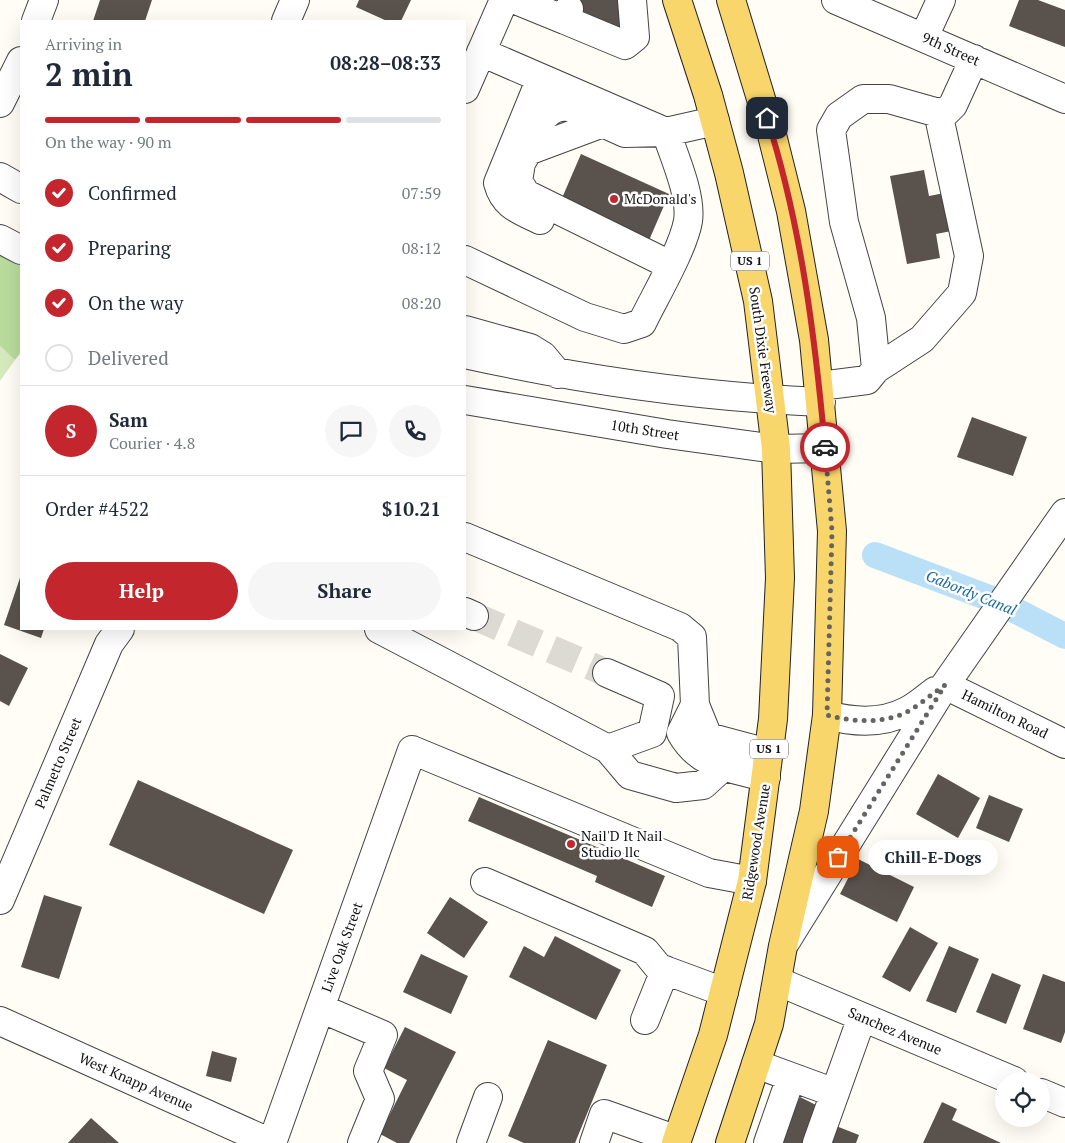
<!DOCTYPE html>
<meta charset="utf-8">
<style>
:root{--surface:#fff;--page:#f6f6f7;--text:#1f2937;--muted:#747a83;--line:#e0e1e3;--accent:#c4262e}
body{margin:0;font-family:"PT Serif",serif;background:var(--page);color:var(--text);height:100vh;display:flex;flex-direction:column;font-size:19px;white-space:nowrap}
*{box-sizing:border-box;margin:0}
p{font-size:16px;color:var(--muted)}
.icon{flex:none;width:28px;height:28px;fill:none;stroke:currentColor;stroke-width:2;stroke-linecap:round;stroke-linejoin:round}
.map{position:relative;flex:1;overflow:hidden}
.side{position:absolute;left:20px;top:20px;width:446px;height:610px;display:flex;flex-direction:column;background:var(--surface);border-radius:0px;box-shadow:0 5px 20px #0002}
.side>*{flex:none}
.tools{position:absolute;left:995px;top:1072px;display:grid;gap:10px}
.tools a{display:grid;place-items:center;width:55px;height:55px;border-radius:50%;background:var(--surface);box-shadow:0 5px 20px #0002;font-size:25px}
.pin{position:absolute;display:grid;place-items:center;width:42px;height:42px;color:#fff;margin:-21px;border-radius:10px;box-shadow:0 2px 8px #0006}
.courier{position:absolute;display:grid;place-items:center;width:50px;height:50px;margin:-25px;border:4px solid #c4262e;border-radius:50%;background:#fff;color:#222;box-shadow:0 1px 6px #0007}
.bubble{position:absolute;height:35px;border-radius:18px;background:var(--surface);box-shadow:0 5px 20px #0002;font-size:16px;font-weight:700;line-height:35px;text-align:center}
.head em{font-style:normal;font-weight:700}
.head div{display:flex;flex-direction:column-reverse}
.head{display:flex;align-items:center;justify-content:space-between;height:85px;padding:0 25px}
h1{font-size:32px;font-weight:700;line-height:38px}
.bar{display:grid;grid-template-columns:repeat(4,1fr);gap:8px 5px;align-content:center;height:60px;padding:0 25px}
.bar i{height:6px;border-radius:4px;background:var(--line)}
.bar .current{background:var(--accent)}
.bar p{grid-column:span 4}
.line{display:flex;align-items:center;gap:12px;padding:0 25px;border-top:1px solid var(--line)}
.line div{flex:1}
.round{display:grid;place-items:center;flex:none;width:52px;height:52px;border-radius:26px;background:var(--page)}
ol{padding:0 25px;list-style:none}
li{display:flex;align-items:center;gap:15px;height:55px}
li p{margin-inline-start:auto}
li .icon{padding:5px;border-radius:50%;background:var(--accent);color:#fff;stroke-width:4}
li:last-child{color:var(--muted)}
li i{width:28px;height:28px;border:2px solid var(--line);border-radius:50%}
.action{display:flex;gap:10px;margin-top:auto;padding:10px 25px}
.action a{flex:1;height:58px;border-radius:30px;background:var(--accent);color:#fff;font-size:20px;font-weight:700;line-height:58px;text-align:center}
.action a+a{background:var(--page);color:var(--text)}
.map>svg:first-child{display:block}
</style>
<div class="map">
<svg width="1065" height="1143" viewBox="0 0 1065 1143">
<rect width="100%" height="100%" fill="#fffdf5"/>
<path fill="#d5ebbd" d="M0,346L15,360L0,381Z"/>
<path fill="#b9dc9c" d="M0,255L21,266V352L15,360L0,346Z"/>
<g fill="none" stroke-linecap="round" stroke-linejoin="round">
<path stroke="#b9e0f7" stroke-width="26" d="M875,555L997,601L1065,636"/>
</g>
<path fill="#5a524d" d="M100,0H152L145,21H93Z
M359,0H411L401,21H387L356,7Z
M563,0H624L618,12L626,16L619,31L561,5Z
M1019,0H1038L1065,10V47L1009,26Z
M581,154L669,194L647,245L559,205Z
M924,170L929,196L960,190L967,228L936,234L940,258L907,264L890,176Z
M972,417L1027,437L1013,476L957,457Z
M21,575V629H44L41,638L4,625Z
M0,654L28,668L9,706L0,701Z
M938,774L980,798L958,838L916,814Z
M138,780L293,850L264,914L109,845Z
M989,795L1023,809L1009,842L976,828Z
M479,797L665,876L652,907L595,882L597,876L468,821Z
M858,859L914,887L897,922L840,894Z
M44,895L82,907L59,979L21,967Z
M450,897L488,922L464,958L427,933Z
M910,927L938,943L910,992L882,977Z
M555,936L621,970L596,1020L509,977L524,946L544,957Z
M949,946L979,959L956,1013L926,1001Z
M421,954L468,976L451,1014L403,992Z
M992,973L1021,985L1006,1024L976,1012Z
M1043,974L1065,982V1032L1061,1043L1023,1029Z
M405,1027L456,1052L409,1143H397L380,1134L407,1080L384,1068Z
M548,1040L607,1065L575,1143H524L508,1136Z
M212,1051L237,1058L231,1082L206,1076Z
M800,1097L824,1109L808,1143H779Z
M942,1102L957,1109L952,1120L1001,1143H923Z
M91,1118L119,1143H68Z
M831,1124L859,1135L856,1143H824Z"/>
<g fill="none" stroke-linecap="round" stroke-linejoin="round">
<path stroke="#dbdad3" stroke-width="28" stroke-dasharray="28 14" stroke-linecap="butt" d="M474,616L607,673"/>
<defs>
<path id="minor" d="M516,0L565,20L569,9
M836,0L1065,99
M565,20L625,45L635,37L632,0
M36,21L44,0
M286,21L295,0
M924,37L941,0
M465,89L504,0
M0,103L21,61
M528,151C533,134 544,103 568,107C577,108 588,116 597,120
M0,177L21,189
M540,220C520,210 504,206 498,183L541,78
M0,239L21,250
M465,260L585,317L624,329L642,323C655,296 683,249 688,221C692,196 674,156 666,132L481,52
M670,265L526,194L518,181L521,163L528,151L603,123L625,133L666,132L715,121
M465,330L530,348L543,356L558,374
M465,354C582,380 701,397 821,402
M876,369L922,339L962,293L969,256L938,112
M820,386L867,380L876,369L871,318L844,222L831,130L839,116L863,99H889L935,112H946L953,105L974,59
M465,400L667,434L776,449L825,448
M465,537L680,627L692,637L695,705L708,737L768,753
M465,612L474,616
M379,629L608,749L630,775L676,788L703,785L724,766
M607,673L660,696L652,733L608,749
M945,685L1065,744
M695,705L681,733C700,767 731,768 766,777
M827,715C852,722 882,724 907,711C917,706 926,698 935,691
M485,882L645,951L659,968L724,992
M0,900L109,644L120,629
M786,941L945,685L1065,513
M777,981L1014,1081
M320,1008L383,1035L368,1071L380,1099L362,1143
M645,1020L665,970
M0,1021L271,1143
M756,1064L835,1093
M1041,1093L1065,1103
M272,1143L412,750L709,873L752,881
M471,1143L488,1097
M594,1143L604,1114L677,1140
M768,1143L791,1077
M817,1143L862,1017"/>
<path id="major" d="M676,1143L713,1035L752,881L773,719L780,578L776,449L758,301L729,173L708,95L677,0
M730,1143L769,1024L783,946L814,811L827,715L832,531L814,340L791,211L772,135L731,0"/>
</defs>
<use href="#minor" stroke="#444" stroke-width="30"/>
<use href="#major" stroke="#222" stroke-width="30"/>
<use href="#minor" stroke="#fff" stroke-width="28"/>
<use href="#major" stroke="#f9d66b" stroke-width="28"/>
</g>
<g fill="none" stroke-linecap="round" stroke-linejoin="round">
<path stroke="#646461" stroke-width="5" stroke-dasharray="0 9" d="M825,447L832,531L827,715C852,722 882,724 907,712C920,705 933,693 945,685L838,857"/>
<path stroke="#c4262e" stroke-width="6" d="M767,118C801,224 815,337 825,447"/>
</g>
<g fill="#c4262e" stroke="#fff" stroke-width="2">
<circle cx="614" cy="199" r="5"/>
<circle cx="571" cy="844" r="5"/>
</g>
<g text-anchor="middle" stroke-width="5" stroke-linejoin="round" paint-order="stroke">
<g fill="#fff" stroke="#585858" stroke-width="1">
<rect x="731" y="251.5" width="38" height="19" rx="4"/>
<rect x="750" y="739.5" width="38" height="19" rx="4"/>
</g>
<g font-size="12" font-weight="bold" fill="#111">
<text x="750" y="265">US 1</text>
<text x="769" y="753">US 1</text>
</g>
<g font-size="14" fill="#111" stroke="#fff">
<text transform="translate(951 49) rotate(24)" y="5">9th Street</text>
<text transform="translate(763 350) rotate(82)" y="5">South Dixie Freeway</text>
<text transform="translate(645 430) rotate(9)" y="5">10th Street</text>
<text transform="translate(1005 714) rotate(26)" y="5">Hamilton Road</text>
<text transform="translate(58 763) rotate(-67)" y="5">Palmetto Street</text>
<text transform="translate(756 842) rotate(-81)" y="5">Ridgewood Avenue</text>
<text transform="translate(342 947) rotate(-70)" y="5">Live Oak Street</text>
<text transform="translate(895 1031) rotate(23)" y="5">Sanchez Avenue</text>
<text transform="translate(136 1082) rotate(24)" y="5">West Knapp Avenue</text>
</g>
<g font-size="14" fill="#111" stroke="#fff" text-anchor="start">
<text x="624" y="204">McDonald's</text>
<text x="581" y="841">Nail'D It Nail<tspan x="581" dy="16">Studio llc</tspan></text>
</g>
<g font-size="15" font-style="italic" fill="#1768a6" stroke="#fff">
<text transform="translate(971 593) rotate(22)" y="5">Gabordy Canal</text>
</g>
</g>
</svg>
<div class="tools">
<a><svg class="icon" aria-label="locate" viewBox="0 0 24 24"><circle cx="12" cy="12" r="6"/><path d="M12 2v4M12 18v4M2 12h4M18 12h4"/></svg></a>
</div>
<div class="pin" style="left:838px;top:857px;background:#ea580c"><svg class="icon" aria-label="bag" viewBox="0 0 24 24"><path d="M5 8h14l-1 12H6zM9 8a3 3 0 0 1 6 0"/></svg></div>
<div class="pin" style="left:767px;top:118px;background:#1f2937"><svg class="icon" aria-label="home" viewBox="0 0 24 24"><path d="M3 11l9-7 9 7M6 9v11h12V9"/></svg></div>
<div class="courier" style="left:825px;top:447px"><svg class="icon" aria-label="car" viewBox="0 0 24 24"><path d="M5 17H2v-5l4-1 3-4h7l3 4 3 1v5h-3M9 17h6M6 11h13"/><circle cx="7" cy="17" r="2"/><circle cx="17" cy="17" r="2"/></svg></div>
<div class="bubble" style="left:868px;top:840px;width:130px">Chill-E-Dogs</div>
<section class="side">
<div class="head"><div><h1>2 min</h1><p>Arriving in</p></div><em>08:28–08:33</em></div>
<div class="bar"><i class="current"></i><i class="current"></i><i class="current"></i><i></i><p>On the way · 90 m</p></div>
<ol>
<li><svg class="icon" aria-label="check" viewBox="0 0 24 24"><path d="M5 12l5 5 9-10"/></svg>Confirmed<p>07:59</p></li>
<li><svg class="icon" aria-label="check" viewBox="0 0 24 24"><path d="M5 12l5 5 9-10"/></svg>Preparing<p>08:12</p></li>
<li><svg class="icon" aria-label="check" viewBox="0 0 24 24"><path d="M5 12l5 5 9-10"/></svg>On the way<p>08:20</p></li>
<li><i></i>Delivered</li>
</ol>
<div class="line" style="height:90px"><b class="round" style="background:var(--accent);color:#fff">S</b><div><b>Sam</b><p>Courier · 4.8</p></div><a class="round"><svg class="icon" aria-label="chat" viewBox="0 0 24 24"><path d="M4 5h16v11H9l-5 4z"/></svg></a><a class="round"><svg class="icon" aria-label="phone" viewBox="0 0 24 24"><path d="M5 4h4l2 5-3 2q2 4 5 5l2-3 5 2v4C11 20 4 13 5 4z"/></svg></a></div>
<div class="line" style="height:65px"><div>Order #4522</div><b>$10.21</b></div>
<div class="action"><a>Help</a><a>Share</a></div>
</section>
</div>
